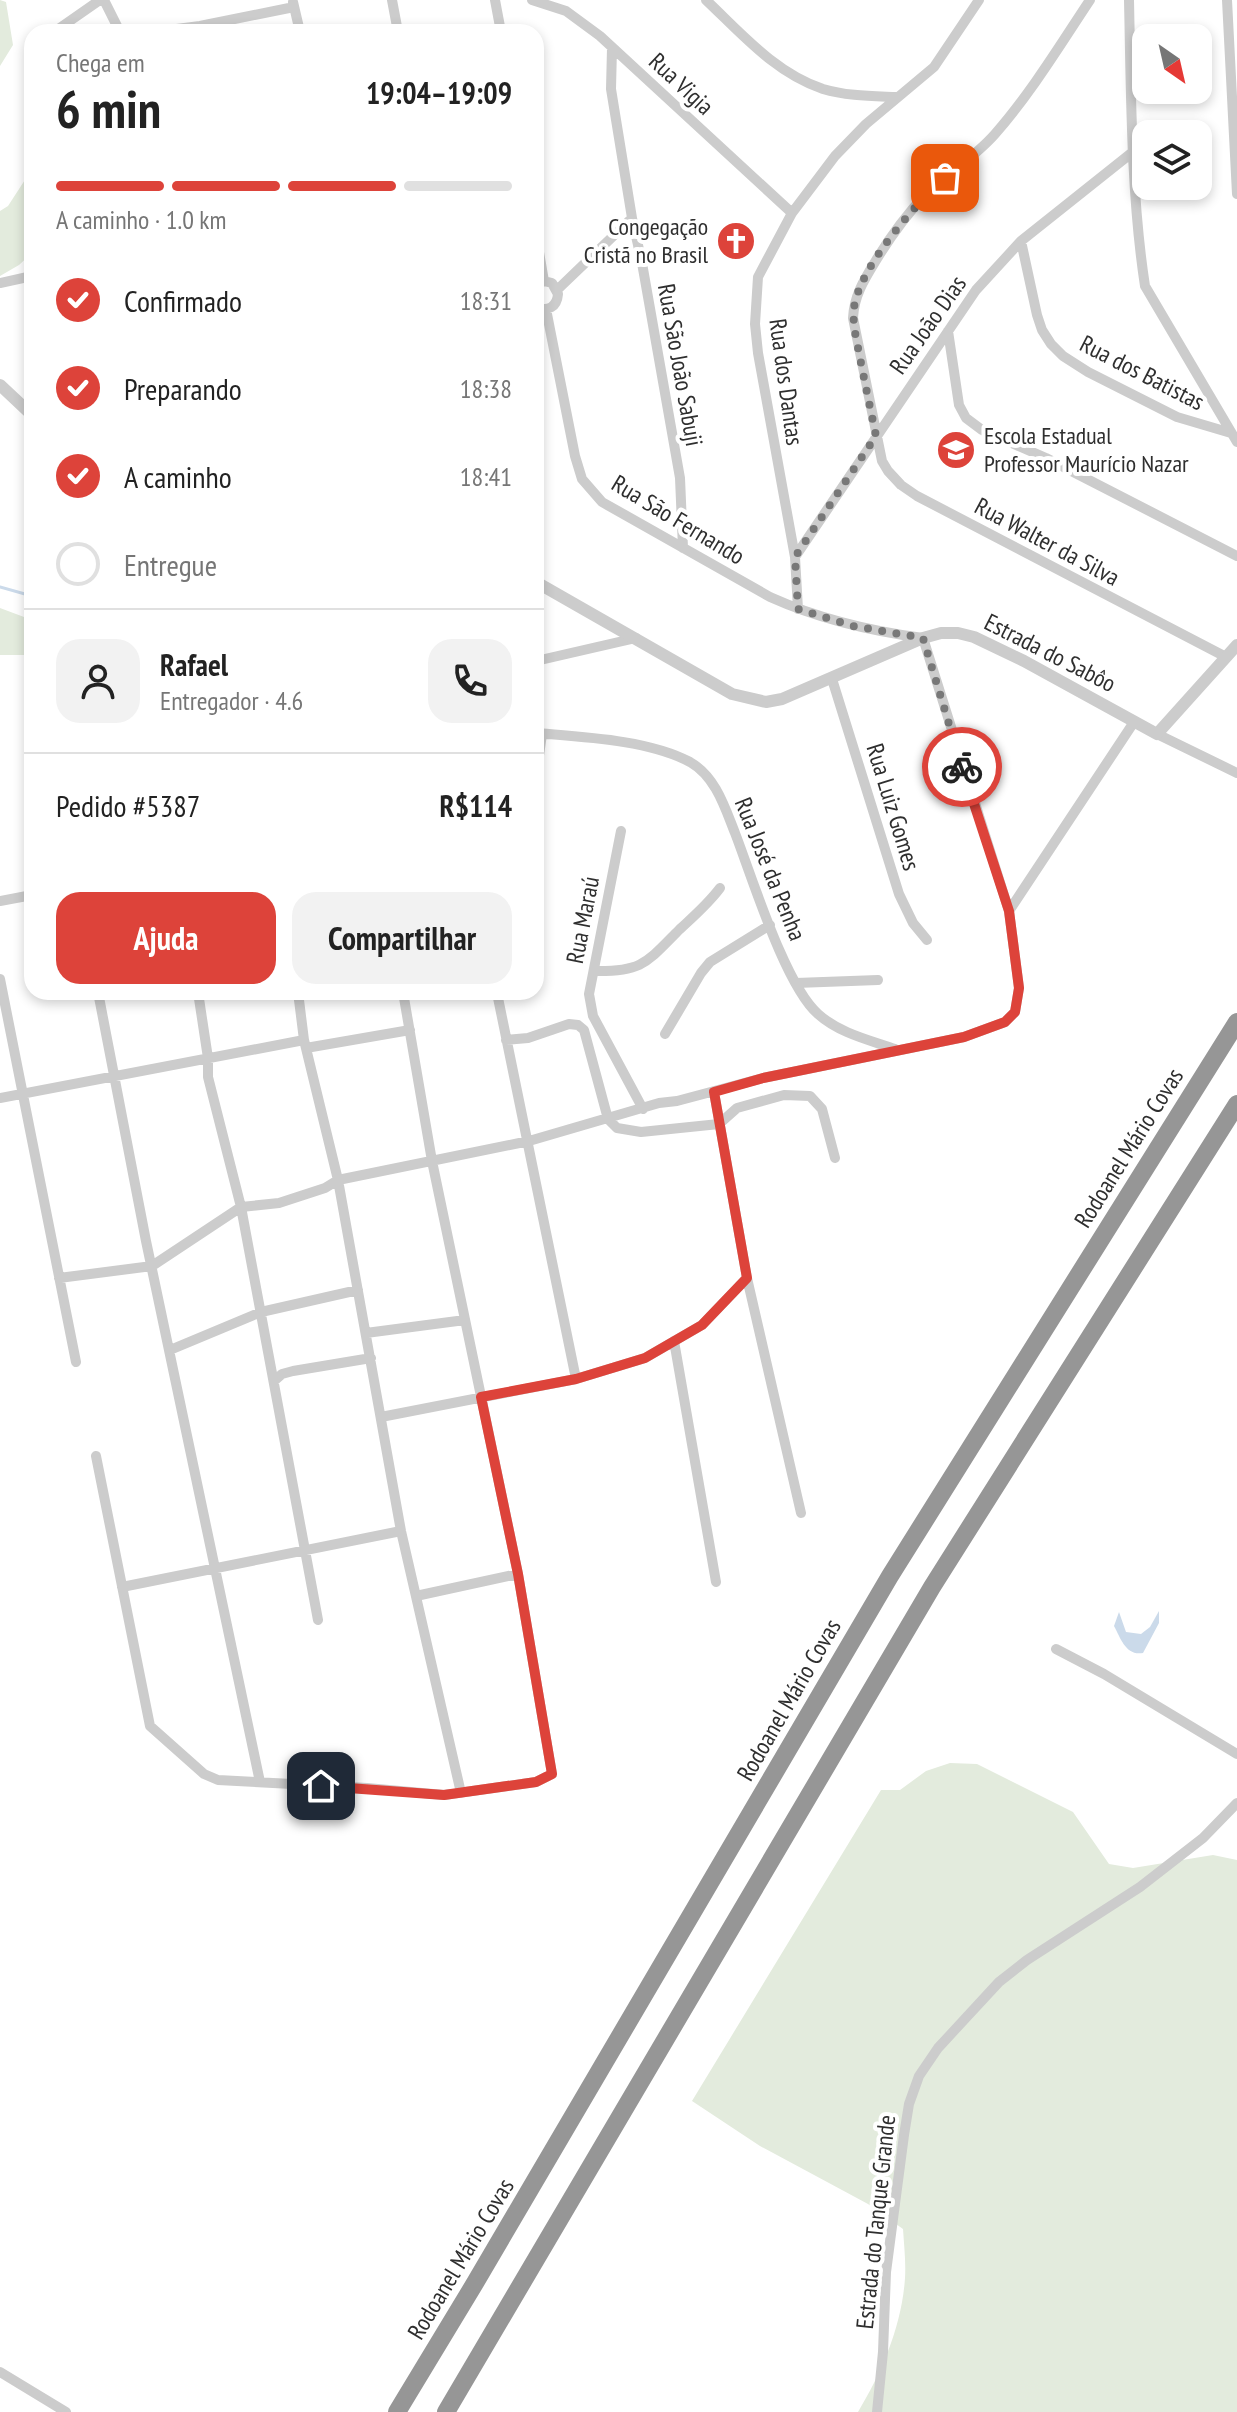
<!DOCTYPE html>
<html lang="pt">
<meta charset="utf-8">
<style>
:root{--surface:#fff;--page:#f2f2f2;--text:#222;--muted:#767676;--line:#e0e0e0;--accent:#dd433a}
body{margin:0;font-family:"PT Sans Narrow",sans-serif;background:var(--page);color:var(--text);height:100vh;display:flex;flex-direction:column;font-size:30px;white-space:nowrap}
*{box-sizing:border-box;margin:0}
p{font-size:26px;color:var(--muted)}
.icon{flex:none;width:44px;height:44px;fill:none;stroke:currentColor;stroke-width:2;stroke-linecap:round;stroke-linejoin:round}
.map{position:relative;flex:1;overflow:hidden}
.panel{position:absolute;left:24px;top:24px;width:520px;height:976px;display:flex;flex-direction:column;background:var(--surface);border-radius:24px;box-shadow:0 4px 12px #0003}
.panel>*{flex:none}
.needle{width:52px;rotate:146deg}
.buttons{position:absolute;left:1132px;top:24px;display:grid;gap:16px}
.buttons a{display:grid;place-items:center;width:80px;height:80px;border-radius:16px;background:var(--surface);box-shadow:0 4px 12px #0003;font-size:40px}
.pin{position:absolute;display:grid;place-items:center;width:68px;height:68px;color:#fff;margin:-34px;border-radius:16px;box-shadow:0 4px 12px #0006}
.courier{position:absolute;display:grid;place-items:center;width:80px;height:80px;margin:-40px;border:6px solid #dd433a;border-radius:50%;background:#fff;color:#222;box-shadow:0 2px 10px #0007}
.headline em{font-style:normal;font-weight:700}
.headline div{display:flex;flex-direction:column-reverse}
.headline{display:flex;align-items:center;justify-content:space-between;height:136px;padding:0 32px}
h1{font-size:52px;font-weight:700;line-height:60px}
.bar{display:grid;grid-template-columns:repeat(4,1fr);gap:12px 8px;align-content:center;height:96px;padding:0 32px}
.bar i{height:10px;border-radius:6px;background:var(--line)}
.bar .selected{background:var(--accent)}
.bar p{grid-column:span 4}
.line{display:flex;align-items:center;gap:20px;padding:0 32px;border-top:2px solid var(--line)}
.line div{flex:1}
.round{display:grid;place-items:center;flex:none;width:84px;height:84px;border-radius:24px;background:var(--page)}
ol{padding:0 32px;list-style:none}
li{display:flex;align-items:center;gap:24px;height:88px}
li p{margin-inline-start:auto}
li .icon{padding:8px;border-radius:50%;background:var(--accent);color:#fff;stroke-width:4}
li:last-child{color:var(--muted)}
li i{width:44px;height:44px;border:4px solid var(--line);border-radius:50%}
.action{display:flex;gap:16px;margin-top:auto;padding:16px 32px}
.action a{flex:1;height:92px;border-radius:24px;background:var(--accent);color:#fff;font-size:32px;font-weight:700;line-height:92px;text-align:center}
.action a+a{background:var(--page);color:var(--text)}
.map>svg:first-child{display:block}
</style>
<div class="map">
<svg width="1237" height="2412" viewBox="0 0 1237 2412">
<rect width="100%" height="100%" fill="#fff"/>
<path fill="#e3ebdd" d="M0,0L6,2L13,45L0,66Z
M32,169V253L19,265L0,276V211L8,206Z
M0,608L32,620V655H0Z
M950,1763L977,1764L1073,1812L1109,1864L1133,1868L1213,1855L1237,1860V2412H858C882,2372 902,2325 905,2278C906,2262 904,2245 903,2229L868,2204L760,2146L692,2101L881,1790H900L926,1771Z"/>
<path fill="#cbdaea" d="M1159,1611V1623L1143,1653C1126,1656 1121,1639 1114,1626L1119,1612L1126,1632L1141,1634L1150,1627Z"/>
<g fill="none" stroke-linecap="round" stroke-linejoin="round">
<path stroke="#cbdaea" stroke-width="3" d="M0,587L32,596"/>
<path stroke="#ccc" stroke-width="10" d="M104,0L120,32
M392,0L398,32
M495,0L501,32
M532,0L566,11L600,36L792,213
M706,0C741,33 775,73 823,89C846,96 872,96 896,97
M1090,0C1060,45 1031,93 995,134C975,157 948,173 926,194C906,215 890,237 875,262C864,280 854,296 853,318L882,461L888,471L901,485L917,496L1226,657
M1129,0C1131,93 1131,195 1145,286L1237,442
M1227,0L1237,194
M293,2L300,32
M54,32L100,0
M153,32L200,26L294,7
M612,48L611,89L632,218L642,263L680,478L683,548
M30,49L32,47
M536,235L544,281
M1021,241L1037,315L1042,330L1051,344L1063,356L1088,372L1177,417L1231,433
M0,283L32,276
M536,284L544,281L552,283L558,294C557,307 548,312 536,307
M557,290L632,218
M546,309L575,456L582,479L602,502L770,597C819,619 870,631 923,638L1009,911
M948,331L959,405L966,418L982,430L1046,458L1237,556
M795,557L976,290L1021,241L1134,151
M798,609L795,557L758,353L755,324L758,277L792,213L835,156L866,124L934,67L979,0
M536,661L636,638
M832,679L899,894L913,923L927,940
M536,733C583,737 649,740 690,762C716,777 725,808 735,833C752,877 785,985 818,1014C839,1033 869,1040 895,1049
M1157,734L1237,773
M536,777L542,734
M621,831L589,994L593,1016L643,1109
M0,901L32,895
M594,971C643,972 647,962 680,929C694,916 708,904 720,888
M0,979L76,1362
M796,983L878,980
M98,992L146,1241L260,1782
M198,992L208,1058V1077L241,1207L318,1620
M298,992L304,1040L338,1180L401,1531L461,1793
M497,993L576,1379
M665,1034L701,973L710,962L770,925
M506,1040L528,1038L569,1024L578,1025L584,1030L608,1119L617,1128L641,1132L719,1124L737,1108L784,1095L810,1096L822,1109L835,1158
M306,1048L410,1030
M714,1092L747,1278L801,1513
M0,1098L304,1040
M59,1278L152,1266L241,1207L279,1203L325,1188L338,1180L529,1141L659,1103L677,1101L763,1078L964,1037L1005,1022L1015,1012L1019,988L1009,911L1134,722
M366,1333L465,1320
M674,1341L716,1582
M170,1350L261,1312L358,1290
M274,1381L282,1374L293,1371L371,1358
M381,1417L576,1379L645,1358L702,1325L747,1278
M96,1456L150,1726L204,1774L218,1780L367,1788L444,1795L536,1782L552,1774L518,1574L432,1161L403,992
M122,1587L401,1531
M416,1596L518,1574
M1056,1649L1104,1674L1237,1754
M0,2372L66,2412
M877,2412L883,2352L886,2272L904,2135L909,2104L919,2076L938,2048L999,1982L1027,1960L1140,1887L1203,1838L1237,1803"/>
<path stroke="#ccc" stroke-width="12" d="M0,385L32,415
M536,582L732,694L766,702L782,699L923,638L941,633H958L974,637L1024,661L1157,734L1237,645"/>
<path stroke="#969696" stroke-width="18" d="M397,2412L475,2283L890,1576L1237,1022
M446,2412L932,1587L1237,1104"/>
</g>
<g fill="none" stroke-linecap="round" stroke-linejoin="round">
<path stroke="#787878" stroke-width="8" stroke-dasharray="0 14.4" d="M945,178C915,204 859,268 854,308C852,326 858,346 861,363C866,388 871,412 876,436L795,557L798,609L853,626L923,638L962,767"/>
<path stroke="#dd433a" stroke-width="10" d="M321,1786L444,1795L536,1782L552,1774L518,1574L481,1397L576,1379L645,1358L702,1325L747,1278L714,1092L763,1078L964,1037L1005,1022L1015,1012L1019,988L1009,911L962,767"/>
</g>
<defs>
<symbol id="church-disc" viewBox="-11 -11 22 22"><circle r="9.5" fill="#dd433a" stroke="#fff"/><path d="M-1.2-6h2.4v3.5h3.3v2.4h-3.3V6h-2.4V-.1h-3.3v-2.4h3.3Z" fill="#fff"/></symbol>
<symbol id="school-disc" viewBox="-11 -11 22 22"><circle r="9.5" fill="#dd433a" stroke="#fff"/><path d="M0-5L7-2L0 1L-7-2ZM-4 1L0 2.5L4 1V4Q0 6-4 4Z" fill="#fff"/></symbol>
</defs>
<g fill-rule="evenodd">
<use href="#church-disc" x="714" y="219" width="44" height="44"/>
<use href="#school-disc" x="934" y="428" width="44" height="44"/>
</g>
<g text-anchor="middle" stroke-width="8" stroke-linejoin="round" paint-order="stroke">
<g font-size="24" fill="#2f2f2f" stroke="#fff">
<text transform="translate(681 84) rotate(43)" y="8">Rua Vigia</text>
<text transform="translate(928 325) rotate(-55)" y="8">Rua João Dias</text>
<text transform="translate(680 365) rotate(80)" y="8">Rua São João Sabuji</text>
<text transform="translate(1142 373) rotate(27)" y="8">Rua dos Batistas</text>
<text transform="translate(786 382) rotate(82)" y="8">Rua dos Dantas</text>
<text transform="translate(678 520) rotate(31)" y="8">Rua São Fernando</text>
<text transform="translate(1047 542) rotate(28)" y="8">Rua Walter da Silva</text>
<text transform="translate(1050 653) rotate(27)" y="8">Estrada do Sabôo</text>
<text transform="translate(893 807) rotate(73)" y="8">Rua Luiz Gomes</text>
<text transform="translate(770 869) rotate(68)" y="8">Rua José da Penha</text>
<text transform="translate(583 920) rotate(-79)" y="8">Rua Maraú</text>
<text transform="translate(1129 1148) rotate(-58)" y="8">Rodoanel Mário Covas</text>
<text transform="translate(789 1700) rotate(-60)" y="8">Rodoanel Mário Covas</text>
<text transform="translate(876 2222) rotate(-84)" y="8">Estrada do Tanque Grande</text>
<text transform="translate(461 2259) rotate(-59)" y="8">Rodoanel Mário Covas</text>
</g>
<g font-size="24" fill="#2f2f2f" stroke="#fff" text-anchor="end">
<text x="708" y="235">Congegação<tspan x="708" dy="28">Cristã no Brasil</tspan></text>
<text x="984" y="444" text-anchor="start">Escola Estadual<tspan x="984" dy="28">Professor Maurício Nazar</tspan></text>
</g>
</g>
</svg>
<div class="buttons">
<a><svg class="needle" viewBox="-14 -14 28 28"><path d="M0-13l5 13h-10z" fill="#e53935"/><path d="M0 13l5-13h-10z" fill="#767676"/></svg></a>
<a><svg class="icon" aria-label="layers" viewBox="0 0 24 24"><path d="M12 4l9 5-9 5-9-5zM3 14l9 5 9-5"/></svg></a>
</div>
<div class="pin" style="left:945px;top:178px;background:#ea580c"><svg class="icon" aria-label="bag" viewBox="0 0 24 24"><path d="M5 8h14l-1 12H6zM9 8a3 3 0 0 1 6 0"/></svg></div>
<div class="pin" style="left:321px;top:1786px;background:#1f2937"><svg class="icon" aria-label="home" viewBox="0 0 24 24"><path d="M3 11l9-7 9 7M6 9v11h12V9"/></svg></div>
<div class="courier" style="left:962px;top:767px"><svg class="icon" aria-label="bike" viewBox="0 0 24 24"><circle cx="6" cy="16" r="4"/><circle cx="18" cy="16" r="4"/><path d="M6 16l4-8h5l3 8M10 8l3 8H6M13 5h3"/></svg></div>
<section class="panel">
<div class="headline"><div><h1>6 min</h1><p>Chega em</p></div><em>19:04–19:09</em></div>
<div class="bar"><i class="selected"></i><i class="selected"></i><i class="selected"></i><i></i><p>A caminho · 1.0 km</p></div>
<ol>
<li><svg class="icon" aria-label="check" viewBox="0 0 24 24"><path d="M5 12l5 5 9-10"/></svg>Confirmado<p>18:31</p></li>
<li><svg class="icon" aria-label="check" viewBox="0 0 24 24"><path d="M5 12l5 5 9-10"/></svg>Preparando<p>18:38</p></li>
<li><svg class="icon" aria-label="check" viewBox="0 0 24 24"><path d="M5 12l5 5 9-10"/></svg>A caminho<p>18:41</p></li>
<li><i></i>Entregue</li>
</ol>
<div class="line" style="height:144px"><a class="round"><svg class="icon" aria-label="person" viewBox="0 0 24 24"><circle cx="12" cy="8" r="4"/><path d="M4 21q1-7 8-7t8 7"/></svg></a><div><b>Rafael</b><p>Entregador · 4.6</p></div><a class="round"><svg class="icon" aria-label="phone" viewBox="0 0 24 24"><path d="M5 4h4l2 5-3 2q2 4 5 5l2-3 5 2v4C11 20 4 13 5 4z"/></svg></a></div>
<div class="line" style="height:104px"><div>Pedido #5387</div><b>R$114</b></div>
<div class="action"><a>Ajuda</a><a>Compartilhar</a></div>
</section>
</div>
